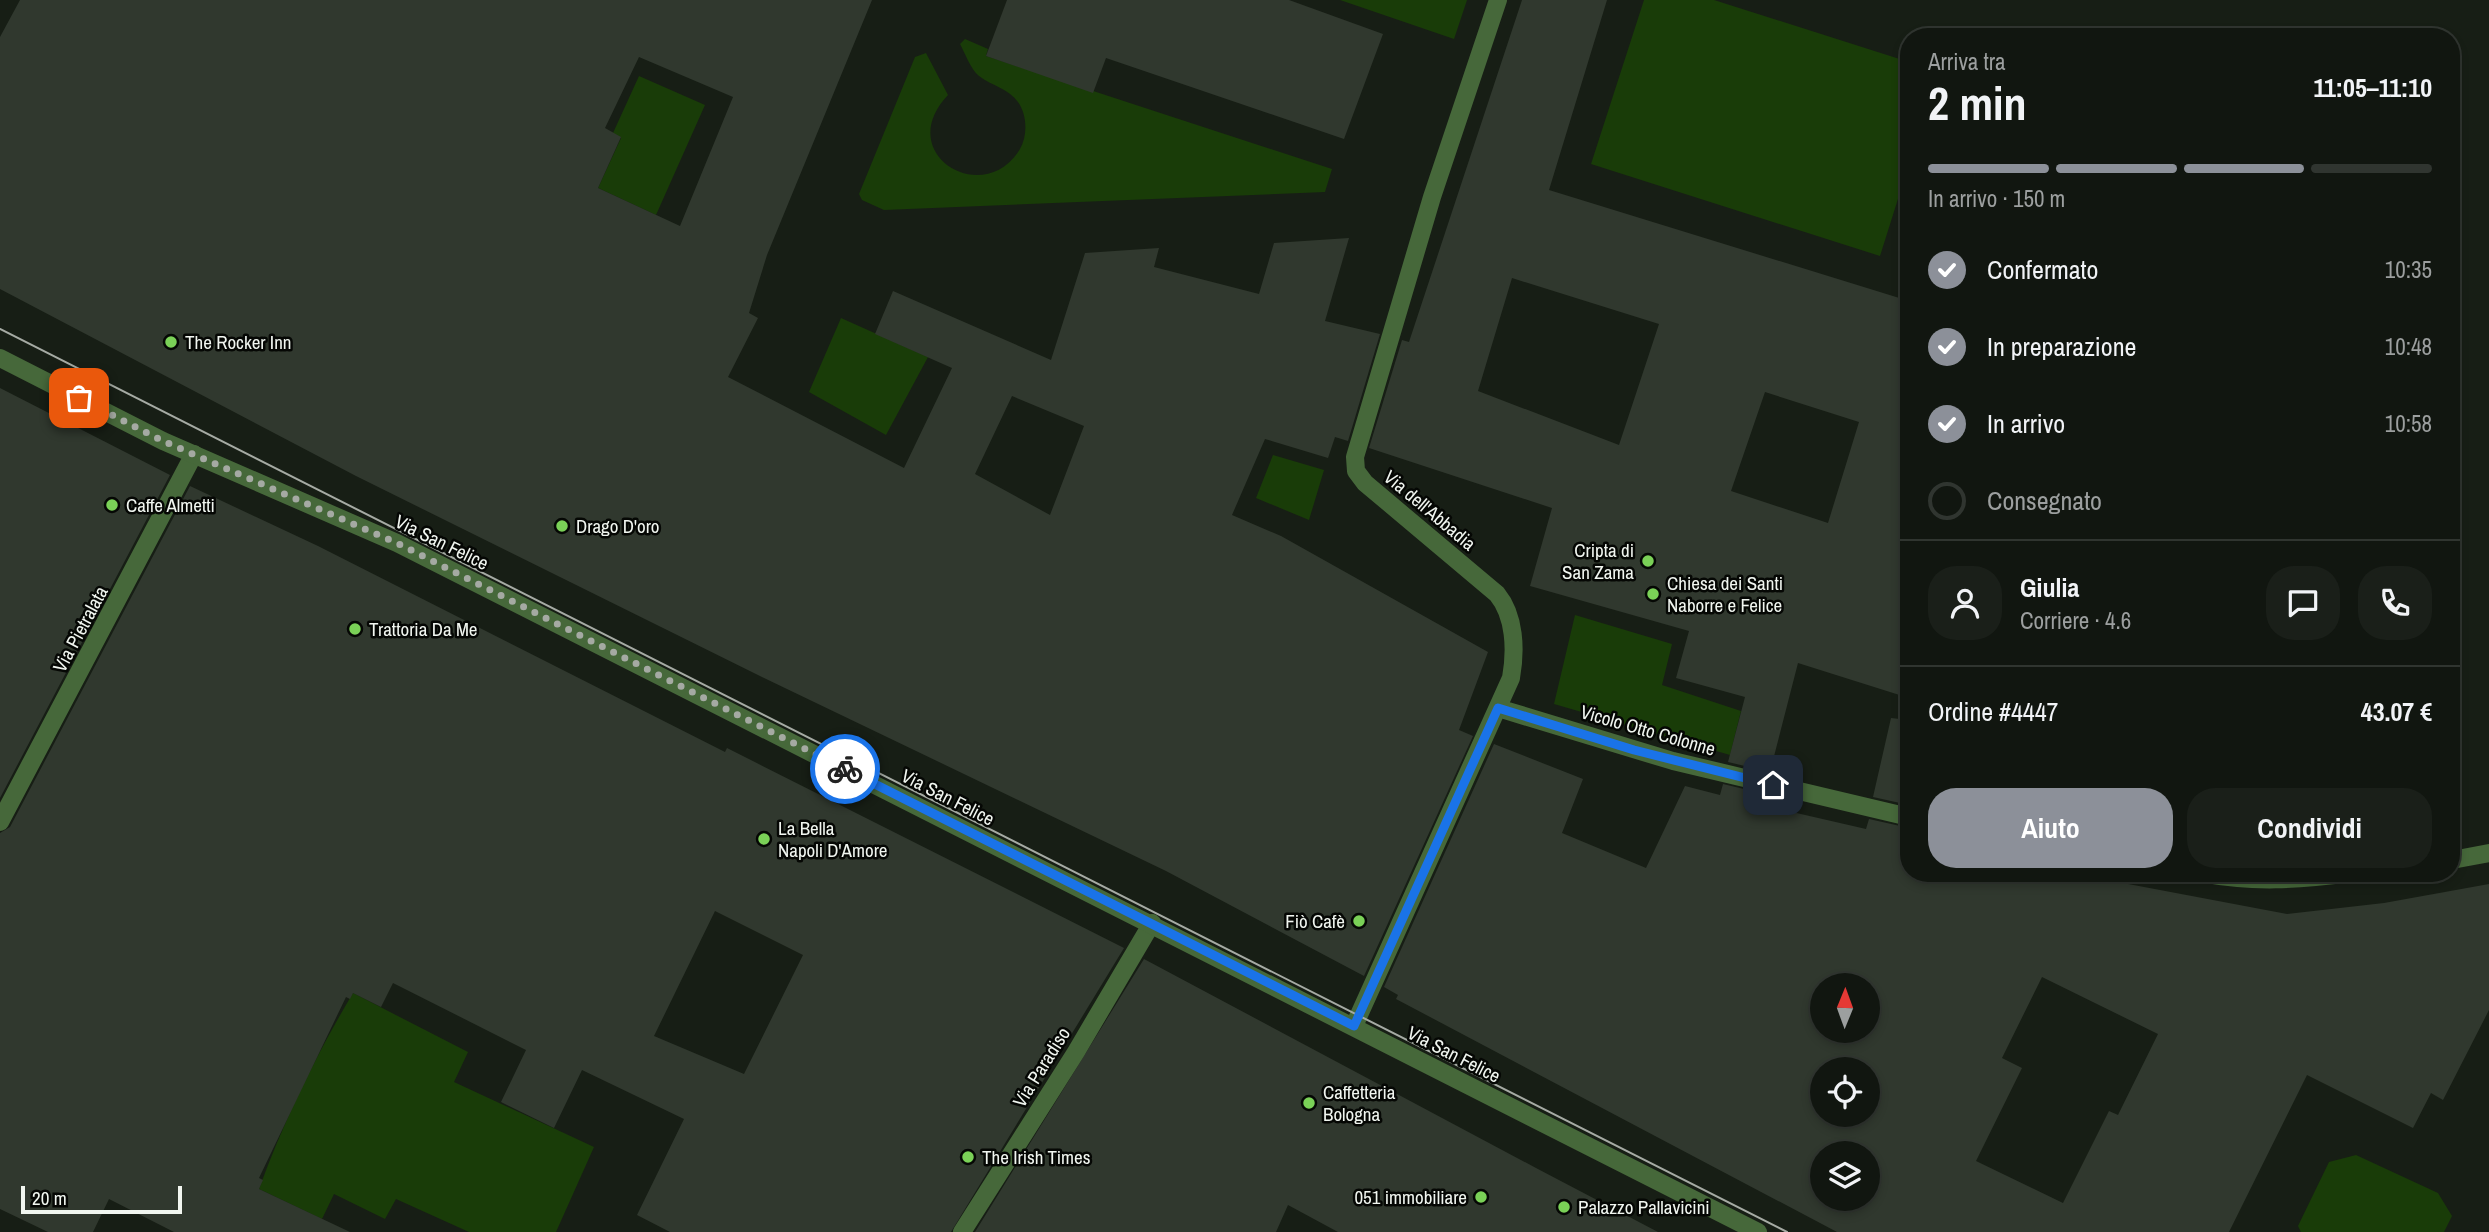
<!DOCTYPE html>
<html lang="it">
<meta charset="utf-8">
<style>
:root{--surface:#111610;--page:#1a1f19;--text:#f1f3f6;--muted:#9c9f9f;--line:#303530;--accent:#8c9099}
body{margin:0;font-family:"Archivo Narrow",sans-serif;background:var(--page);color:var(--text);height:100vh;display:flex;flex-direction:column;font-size:26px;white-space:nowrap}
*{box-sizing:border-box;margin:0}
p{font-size:23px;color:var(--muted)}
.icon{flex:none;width:38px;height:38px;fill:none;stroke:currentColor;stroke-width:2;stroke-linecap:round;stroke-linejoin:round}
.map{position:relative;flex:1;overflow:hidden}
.panel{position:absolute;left:1900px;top:28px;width:560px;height:854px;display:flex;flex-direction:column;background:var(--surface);border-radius:28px;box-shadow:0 4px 10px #0003,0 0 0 2px var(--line)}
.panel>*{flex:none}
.needle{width:46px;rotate:1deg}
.controls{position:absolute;left:1810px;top:973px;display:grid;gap:14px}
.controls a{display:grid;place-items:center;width:70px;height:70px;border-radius:50%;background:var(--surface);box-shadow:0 4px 10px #0003,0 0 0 2px var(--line);font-size:35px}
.scale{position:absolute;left:21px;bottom:18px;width:161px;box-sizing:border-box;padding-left:7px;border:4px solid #f1f6f0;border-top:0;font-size:19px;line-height:24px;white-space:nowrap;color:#f1f6f0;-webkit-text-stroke:5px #050704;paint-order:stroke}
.pin{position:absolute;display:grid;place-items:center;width:60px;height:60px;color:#fff;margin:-30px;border-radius:14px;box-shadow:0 4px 10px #0006}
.courier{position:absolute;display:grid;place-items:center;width:70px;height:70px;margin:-35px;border:5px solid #1a73e8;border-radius:50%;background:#fff;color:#222;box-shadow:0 2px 9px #0007}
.head em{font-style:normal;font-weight:700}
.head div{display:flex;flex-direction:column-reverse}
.head{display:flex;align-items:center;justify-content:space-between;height:119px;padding:0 28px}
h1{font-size:46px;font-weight:700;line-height:52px}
.bar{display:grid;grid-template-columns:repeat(4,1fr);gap:10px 7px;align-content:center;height:84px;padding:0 28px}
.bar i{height:9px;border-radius:5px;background:var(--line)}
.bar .selected{background:var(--accent)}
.bar p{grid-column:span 4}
.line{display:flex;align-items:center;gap:18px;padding:0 28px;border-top:2px solid var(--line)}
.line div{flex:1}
.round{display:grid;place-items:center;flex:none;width:74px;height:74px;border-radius:28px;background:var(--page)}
ol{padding:0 28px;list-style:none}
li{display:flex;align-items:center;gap:21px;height:77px}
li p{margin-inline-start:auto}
li .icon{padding:7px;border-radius:50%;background:var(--accent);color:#fff;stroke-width:4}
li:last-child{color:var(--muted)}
li i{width:38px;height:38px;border:4px solid var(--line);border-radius:50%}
.button{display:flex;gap:14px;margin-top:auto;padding:14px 28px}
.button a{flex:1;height:80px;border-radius:28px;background:var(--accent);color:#fff;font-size:28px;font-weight:700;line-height:80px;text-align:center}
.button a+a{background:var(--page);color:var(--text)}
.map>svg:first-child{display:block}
</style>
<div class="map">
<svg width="2489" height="1232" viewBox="0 0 2489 1232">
<rect width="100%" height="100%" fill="#171e15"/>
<path fill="#193c08" d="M1340,0H1467L1454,39Z
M1644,0H1714L1909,62V164L1880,256L1591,164Z
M965,39L988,49L986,56L1332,169L1325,192L884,210L862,200L859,194L915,57L926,53L948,95C892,154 984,209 1020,149C1026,139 1027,124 1023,112C1016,90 995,88 979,76C971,70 965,53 960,44Z
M639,76L705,105L656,215L598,188L621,138L613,133Z
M841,318L928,357L886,435L809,392Z
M1273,455L1324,470L1309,520L1256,498Z
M1575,615L1672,644L1662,685L1741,711L1730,755L1554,704Z
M353,993L468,1052L454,1082L594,1147L556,1232H469L396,1199L385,1219L334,1194L322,1219L259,1189C284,1120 316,1055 353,993Z
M2356,1155L2438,1193L2452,1216L2444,1232H2301L2298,1226L2329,1162Z"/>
<path fill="#30382e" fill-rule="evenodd" d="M20,0H872L767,255L749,313L758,318L728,377L904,468L952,368L875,334L893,291L1051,360L1085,253L1159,248L1154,267L1259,294L1274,243L1349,238L1325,321L1380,334L1348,441L1335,437L1328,458L1265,439L1232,515L1281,536L1488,652L1459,730L1473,736L1364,976L1166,871L762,677L356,476L0,289V37ZM639,57L733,97L680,226L598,188L621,137L605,128ZM1012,396L1084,426L1050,515L975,474Z
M1007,0H1289L1383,34L1344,139L1106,58L1093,93L986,56Z
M1522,0H1607L1549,190L1909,301V698L1798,663L1770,772L1728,762L1745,697L1676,678L1689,631L1530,586L1552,508L1369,448L1402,340L1409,342ZM1512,278L1659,324L1619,445L1478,391ZM1765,392L1859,422L1828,523L1731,491Z
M0,388L170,475L0,798Z
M190,486L318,546L725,752L727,748L1124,948L951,1232H670L637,1215L684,1119L582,1070L554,1128L501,1102L526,1050L393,983L381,1007L353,993L350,999L346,997L259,1178L263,1180L259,1189L350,1232H174L109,1199L93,1232H48L0,1209V833L10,827ZM715,911L803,955L744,1074L654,1036Z
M1891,718L1909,720V805L1873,797Z
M1494,744L1583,779L1562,833L1646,868L1685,786L1720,795L1723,784L1765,794L1762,805L1866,829L1869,819L1909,828V873H2070L2287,914L2384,903L2489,884V1010L2443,1100L2431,1093L2413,1128L2307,1075L2229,1232H1837L1396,999L1398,995L1384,987ZM2042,977L2158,1034L2118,1115L2109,1111L2063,1203L1976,1161L2022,1068L2002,1058ZM1822,985H1867V1031H1822ZM1822,1069H1867V1115H1822ZM1822,1153H1867V1199H1822Z
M1144,959L1536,1168L1658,1232H1338L1288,1205L1276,1232H975Z"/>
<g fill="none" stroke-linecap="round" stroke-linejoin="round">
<path stroke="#46683a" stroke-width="18" d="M1498,708L1673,761L1909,817
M2452,860L2489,853
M2200,873C2254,883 2297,880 2351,873
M1354,1026L1511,678C1516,650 1515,616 1497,594L1365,483L1356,471L1355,457L1432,197L1498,0"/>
<path stroke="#46683a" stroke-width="18" d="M0,822L194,454
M962,1232L1076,1052L1152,923"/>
<path stroke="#46683a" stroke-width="18" d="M0,358L163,441L397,543L1758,1232"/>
<path stroke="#a6aba4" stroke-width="2" d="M0,329L1787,1232"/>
</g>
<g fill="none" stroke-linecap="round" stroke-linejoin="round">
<path stroke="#a5aaa3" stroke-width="7" stroke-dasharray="0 12.6" d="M79,398L163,441L397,543L845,769"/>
<path stroke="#1a73e8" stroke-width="9" d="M845,769L1354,1026L1498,708L1634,750L1773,785"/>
</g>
<g fill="#7ad157" stroke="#050704" stroke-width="2.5">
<circle cx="171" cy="342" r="7"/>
<circle cx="112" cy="505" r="7"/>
<circle cx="562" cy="526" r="7"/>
<circle cx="1648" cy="561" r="7"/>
<circle cx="1653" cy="594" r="7"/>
<circle cx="355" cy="629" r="7"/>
<circle cx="764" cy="839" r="7"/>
<circle cx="1359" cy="921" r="7"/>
<circle cx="1309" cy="1103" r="7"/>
<circle cx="968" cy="1157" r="7"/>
<circle cx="1481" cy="1197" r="7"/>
<circle cx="1564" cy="1207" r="7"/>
</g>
<g text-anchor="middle" stroke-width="5" stroke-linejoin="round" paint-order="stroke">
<g font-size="19" fill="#f1f6f0" stroke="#050704" text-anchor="start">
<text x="185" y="349">The Rocker Inn</text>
<text x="126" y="512">Caffe Almetti</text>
<text x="576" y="533">Drago D'oro</text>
<text x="1634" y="557" text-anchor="end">Cripta di<tspan x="1634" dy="22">San Zama</tspan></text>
<text x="1667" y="590">Chiesa dei Santi<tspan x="1667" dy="22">Naborre e Felice</tspan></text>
<text x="369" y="636">Trattoria Da Me</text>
<text x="778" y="835">La Bella<tspan x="778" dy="22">Napoli D'Amore</tspan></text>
<text x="1345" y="928" text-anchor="end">Fiò Cafè</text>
<text x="1323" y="1099">Caffetteria<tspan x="1323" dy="22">Bologna</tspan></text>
<text x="982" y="1164">The Irish Times</text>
<text x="1467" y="1204" text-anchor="end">051 immobiliare</text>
<text x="1578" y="1214">Palazzo Pallavicini</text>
</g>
<g font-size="19" fill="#f1f6f0" stroke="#050704">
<text transform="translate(1430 510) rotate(40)" y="7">Via dell'Abbadia</text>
<text transform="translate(442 542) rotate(26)" y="7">Via San Felice</text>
<text transform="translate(80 629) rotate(-62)" y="7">Via Pietralata</text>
<text transform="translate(1648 730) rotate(16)" y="7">Vicolo Otto Colonne</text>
<text transform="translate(948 797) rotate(27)" y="7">Via San Felice</text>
<text transform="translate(1454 1054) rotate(27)" y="7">Via San Felice</text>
<text transform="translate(1041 1067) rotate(-58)" y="7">Via Paradiso</text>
</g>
</g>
</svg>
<div class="controls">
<a><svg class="needle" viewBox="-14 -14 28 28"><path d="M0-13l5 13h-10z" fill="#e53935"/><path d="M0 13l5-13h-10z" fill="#9c9f9f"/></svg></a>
<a><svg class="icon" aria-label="locate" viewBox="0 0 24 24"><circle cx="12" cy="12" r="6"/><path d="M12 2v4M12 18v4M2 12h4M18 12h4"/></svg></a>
<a><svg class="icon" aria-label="layers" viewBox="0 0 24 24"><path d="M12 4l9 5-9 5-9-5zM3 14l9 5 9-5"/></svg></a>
</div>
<div class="scale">20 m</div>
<div class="pin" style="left:79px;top:398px;background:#ea580c"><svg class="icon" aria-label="bag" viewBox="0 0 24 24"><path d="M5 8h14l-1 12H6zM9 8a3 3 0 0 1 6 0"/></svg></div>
<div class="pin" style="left:1773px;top:785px;background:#1f2937"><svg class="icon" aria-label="home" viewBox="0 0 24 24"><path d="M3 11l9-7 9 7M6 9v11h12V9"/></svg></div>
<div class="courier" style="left:845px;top:769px"><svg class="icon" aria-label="bike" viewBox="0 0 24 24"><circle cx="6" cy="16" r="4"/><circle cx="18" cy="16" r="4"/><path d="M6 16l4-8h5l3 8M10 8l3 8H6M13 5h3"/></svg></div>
<section class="panel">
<div class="head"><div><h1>2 min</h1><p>Arriva tra</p></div><em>11:05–11:10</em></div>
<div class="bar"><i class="selected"></i><i class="selected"></i><i class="selected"></i><i></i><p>In arrivo · 150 m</p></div>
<ol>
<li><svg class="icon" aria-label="check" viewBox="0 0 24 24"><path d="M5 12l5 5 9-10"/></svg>Confermato<p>10:35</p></li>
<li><svg class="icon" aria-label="check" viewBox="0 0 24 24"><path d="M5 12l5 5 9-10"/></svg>In preparazione<p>10:48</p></li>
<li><svg class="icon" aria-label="check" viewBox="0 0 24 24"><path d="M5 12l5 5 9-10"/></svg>In arrivo<p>10:58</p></li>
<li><i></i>Consegnato</li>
</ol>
<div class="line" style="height:126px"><a class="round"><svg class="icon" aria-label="person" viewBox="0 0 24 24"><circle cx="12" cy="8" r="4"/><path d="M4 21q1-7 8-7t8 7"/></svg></a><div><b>Giulia</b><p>Corriere · 4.6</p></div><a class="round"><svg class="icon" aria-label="chat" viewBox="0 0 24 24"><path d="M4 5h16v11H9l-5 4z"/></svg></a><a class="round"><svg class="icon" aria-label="phone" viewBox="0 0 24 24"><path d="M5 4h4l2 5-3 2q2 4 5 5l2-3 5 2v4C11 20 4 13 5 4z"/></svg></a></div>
<div class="line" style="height:91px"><div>Ordine #4447</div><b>43.07 €</b></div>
<div class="button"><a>Aiuto</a><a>Condividi</a></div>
</section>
</div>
